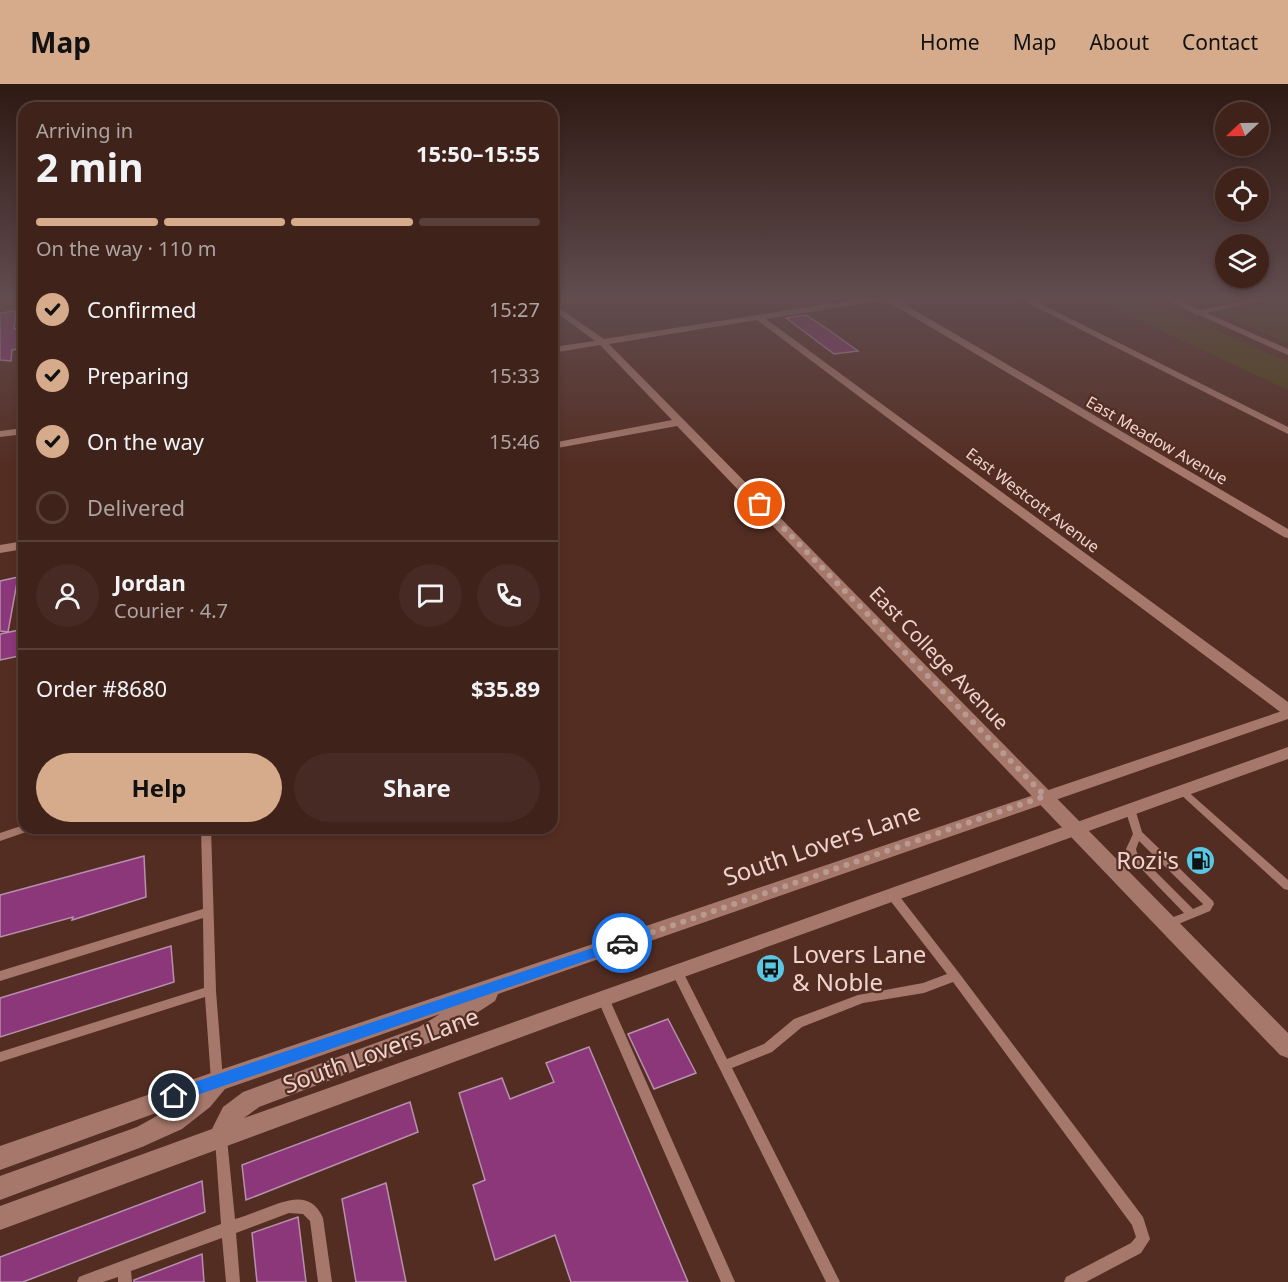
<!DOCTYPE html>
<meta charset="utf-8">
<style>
:root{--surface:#3f221a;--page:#462a23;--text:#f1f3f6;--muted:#ada4a2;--line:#583f39;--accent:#d6ab8b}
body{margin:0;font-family:"Noto Sans",sans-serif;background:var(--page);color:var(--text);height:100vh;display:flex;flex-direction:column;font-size:22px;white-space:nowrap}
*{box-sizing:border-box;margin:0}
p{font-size:20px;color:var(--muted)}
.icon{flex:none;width:33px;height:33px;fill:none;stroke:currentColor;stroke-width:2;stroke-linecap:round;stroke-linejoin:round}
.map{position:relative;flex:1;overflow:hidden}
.panel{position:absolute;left:18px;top:18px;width:540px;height:732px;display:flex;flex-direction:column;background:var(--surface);border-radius:18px;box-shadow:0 3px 9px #0003,0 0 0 2px var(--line)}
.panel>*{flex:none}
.needle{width:39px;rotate:248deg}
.buttons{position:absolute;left:1215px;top:18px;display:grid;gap:12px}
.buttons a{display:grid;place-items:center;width:54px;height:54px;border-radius:50%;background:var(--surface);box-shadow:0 3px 9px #0003,0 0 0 2px var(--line);font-size:30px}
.pin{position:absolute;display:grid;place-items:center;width:51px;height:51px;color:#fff;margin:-26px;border:3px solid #fff;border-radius:50%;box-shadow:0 2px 6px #0007}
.courier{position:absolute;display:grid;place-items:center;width:60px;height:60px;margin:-30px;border:4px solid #1a73e8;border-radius:50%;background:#fff;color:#222;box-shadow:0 2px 8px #0007}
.head em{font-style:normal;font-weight:700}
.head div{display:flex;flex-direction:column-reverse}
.head{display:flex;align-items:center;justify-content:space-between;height:102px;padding:0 18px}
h1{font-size:39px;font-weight:700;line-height:45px}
.bar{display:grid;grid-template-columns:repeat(4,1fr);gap:9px 6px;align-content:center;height:72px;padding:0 18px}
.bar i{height:8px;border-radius:4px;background:var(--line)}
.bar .on{background:var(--accent)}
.bar p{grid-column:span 4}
.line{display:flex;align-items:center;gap:15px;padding:0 18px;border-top:2px solid var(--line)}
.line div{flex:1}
.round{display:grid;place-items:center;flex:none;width:63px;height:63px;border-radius:32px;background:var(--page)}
ol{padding:0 18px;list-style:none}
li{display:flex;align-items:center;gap:18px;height:66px}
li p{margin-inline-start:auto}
li .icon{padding:6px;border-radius:50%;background:var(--accent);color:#111;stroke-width:4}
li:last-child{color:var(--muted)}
li i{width:33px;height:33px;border:3px solid var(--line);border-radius:50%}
.button{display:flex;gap:12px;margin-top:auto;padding:12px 18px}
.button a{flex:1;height:69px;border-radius:36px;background:var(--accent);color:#111;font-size:24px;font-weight:700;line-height:69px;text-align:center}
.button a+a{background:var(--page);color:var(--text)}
header{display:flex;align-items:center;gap:36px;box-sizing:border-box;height:84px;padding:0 30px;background:var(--accent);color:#111}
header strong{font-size:28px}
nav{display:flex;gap:33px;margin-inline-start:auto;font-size:21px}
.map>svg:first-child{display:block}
</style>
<header>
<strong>Map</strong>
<nav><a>Home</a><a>Map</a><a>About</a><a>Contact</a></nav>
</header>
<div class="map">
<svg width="1288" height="1198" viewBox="0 0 1288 1198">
<rect width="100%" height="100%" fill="#542d22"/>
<path fill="#4e4314" d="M1091,214H1144L1288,278V306Z
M1184,214H1288V259Z"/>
<path fill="#8b377a" stroke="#b790ad" stroke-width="1.5" d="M16,227L14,245L24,244V264L12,266L11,277L0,276V229Z
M806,231L826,244L858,267L834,270L786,234Z
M18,493L8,548L0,547V497Z
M24,545V571L0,576V550Z
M144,772L146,813L72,836L73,833L0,853V811Z
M171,862L174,898L0,953V914Z
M668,935L696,989L654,1005L628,950Z
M589,963L688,1198H571L555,1151L495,1176L473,1101L485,1096L459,1009L502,994L510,1015L554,998L546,979Z
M410,1018L418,1048L246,1116L242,1081Z
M202,1097L205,1128L23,1198H0V1173Z
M386,1099L406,1198H356L342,1115Z
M298,1133L306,1198H257L252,1149Z
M202,1170L204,1198H134V1196Z"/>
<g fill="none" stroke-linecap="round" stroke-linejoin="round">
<path fill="#a6786b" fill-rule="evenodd" d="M1182,704L1185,705L1288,796V806L1284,805L1179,709L1177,707L1179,705Z
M1130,722L1133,723L1135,725L1142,748L1213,817L1214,820L1210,827L1171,843L1167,844L1163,843L1162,840L1163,837L1184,829L1128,771L1126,765L1133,750L1125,725L1127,723ZM1139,757L1203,820L1202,821L1193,825L1137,769L1136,765Z
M24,741V744H31L29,747L0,757V749Z
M201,744H211L216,907L223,996L221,1000L217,1002L213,1000L211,996L205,913L0,978V968L204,904L203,834L0,897V887L203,825Z
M893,808L897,809L959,889L1143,1133L1150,1155L1141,1169L1086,1198H1064L1066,1193L1131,1159L1136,1153L1132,1141L953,898L924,909L863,919L802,943L772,968L732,984L840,1198H826L671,887L673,884L677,882L681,884L727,975L764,960L794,935L858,911L923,899L947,890L889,815L888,812L889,809Z
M603,909L607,911L609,914L735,1198H721L597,914L599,911Z
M221,1049L226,1051L227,1055L235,1135C245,1132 255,1128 266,1124C287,1116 311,1106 323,1134L332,1198H318L310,1137L303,1130L289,1129L236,1149L240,1198H226L222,1154L131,1187L132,1198H118V1193L103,1198H77L79,1193L84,1191L221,1140L215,1055L216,1051Z"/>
<path fill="#a6786b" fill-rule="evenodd" d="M866,214H894L1288,445V454L1284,453L885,216L766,235L1288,618V631L1283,630L757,236L609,260L1288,949V974L1280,971L677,342L552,365V359L672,336L600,261L552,269V263L595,257L552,225V219L604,255Z
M1018,214H1029L1288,343V350Z
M1256,214H1276L1196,231L1192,228Z
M24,344V350L0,353V347Z
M24,457V465L0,469V461Z"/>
<path fill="#a6786b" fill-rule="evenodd" d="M1161,214H1173L1288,265V271Z
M1288,625V635L498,910L495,917L434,957L259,1023L244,1034L1288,663V675L684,893L0,1146V1122L212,1045L223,1023L243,1008L419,943L440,930L225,1005L210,1023L182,1045L142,1063L0,1116V1092L137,1043L175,1022L0,1086V1062L217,987Z"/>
</g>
<linearGradient id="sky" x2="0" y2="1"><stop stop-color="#2e1913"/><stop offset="0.56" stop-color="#614c4f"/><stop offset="1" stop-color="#614c4f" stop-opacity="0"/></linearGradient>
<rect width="1288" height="382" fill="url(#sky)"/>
<path fill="#1a73e8" d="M622,854L626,856L628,859L626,863L174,1019L169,1017L167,1012L169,1007L174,1005Z"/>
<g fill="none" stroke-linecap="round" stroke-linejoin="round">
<path stroke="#b89a91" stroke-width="6" stroke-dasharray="0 10.8" d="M622,859L1045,712L760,420"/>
</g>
<defs>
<symbol id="fuel-disc" viewBox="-11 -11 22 22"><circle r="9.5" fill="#58c8e4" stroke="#542d22"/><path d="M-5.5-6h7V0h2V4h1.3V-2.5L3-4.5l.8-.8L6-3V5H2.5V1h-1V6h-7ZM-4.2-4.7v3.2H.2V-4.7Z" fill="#111"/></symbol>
<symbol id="bus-disc" viewBox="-11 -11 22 22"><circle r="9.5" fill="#58c8e4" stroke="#542d22"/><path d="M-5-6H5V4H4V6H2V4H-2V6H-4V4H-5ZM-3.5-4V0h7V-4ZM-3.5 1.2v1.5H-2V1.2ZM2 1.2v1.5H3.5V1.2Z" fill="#111"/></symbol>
</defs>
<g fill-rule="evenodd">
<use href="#fuel-disc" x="1184" y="760" width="33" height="33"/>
<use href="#bus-disc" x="754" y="868" width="33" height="33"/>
</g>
<g text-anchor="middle" stroke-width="4.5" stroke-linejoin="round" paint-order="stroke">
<g font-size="16" fill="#eed4cd" stroke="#542d22">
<text transform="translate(1157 356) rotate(30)" y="6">East Meadow Avenue</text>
<text transform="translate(1033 416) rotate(37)" y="6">East Westcott Avenue</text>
</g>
<g font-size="20" fill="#eed4cd" stroke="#542d22">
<text transform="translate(939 574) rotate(46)" y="7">East College Avenue</text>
</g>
<g font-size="24" fill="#eed4cd" stroke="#542d22">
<text transform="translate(822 761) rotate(-19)" y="8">South Lovers Lane</text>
<text transform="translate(381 967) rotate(-20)" y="8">South Lovers Lane</text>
</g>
<g font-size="24" fill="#eed4cd" stroke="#542d22" text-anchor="end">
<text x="1179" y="785">Rozi's</text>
<text x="792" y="879" text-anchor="start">Lovers Lane<tspan x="792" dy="28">&amp; Noble</tspan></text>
</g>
</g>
</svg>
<div class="buttons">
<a><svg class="needle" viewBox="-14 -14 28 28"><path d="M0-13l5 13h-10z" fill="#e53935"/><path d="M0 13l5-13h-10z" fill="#ada4a2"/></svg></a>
<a><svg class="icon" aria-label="locate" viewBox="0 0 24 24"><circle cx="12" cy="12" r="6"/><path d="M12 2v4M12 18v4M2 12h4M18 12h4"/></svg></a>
<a><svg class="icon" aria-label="layers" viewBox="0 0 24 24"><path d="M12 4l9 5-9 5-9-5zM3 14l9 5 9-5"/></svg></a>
</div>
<div class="pin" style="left:760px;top:420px;background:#ea580c"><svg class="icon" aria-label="bag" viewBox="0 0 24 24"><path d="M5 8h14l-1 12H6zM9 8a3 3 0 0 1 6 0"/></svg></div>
<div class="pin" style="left:174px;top:1012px;background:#1f2937"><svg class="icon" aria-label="home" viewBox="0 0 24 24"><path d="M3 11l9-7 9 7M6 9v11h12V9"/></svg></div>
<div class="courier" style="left:622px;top:859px"><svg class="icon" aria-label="car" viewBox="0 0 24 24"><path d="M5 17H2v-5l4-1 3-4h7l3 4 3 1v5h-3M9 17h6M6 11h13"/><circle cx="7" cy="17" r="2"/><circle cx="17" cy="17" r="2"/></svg></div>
<section class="panel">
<div class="head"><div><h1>2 min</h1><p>Arriving in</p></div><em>15:50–15:55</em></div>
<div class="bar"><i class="on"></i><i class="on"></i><i class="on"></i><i></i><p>On the way · 110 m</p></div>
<ol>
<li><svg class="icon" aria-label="check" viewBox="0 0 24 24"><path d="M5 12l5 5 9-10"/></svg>Confirmed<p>15:27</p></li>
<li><svg class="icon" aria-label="check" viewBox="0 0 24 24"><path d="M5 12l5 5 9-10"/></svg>Preparing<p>15:33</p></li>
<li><svg class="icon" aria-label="check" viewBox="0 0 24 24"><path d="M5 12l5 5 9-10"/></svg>On the way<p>15:46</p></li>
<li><i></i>Delivered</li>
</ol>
<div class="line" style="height:108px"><a class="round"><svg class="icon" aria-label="person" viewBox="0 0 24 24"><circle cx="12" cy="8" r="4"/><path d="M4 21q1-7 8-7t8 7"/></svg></a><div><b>Jordan</b><p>Courier · 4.7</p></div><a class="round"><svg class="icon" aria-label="chat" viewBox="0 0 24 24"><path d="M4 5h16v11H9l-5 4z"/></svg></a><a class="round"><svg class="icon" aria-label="phone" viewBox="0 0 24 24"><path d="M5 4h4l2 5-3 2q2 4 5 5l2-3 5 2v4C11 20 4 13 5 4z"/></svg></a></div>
<div class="line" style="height:78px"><div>Order #8680</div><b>$35.89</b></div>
<div class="button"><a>Help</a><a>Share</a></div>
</section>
</div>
